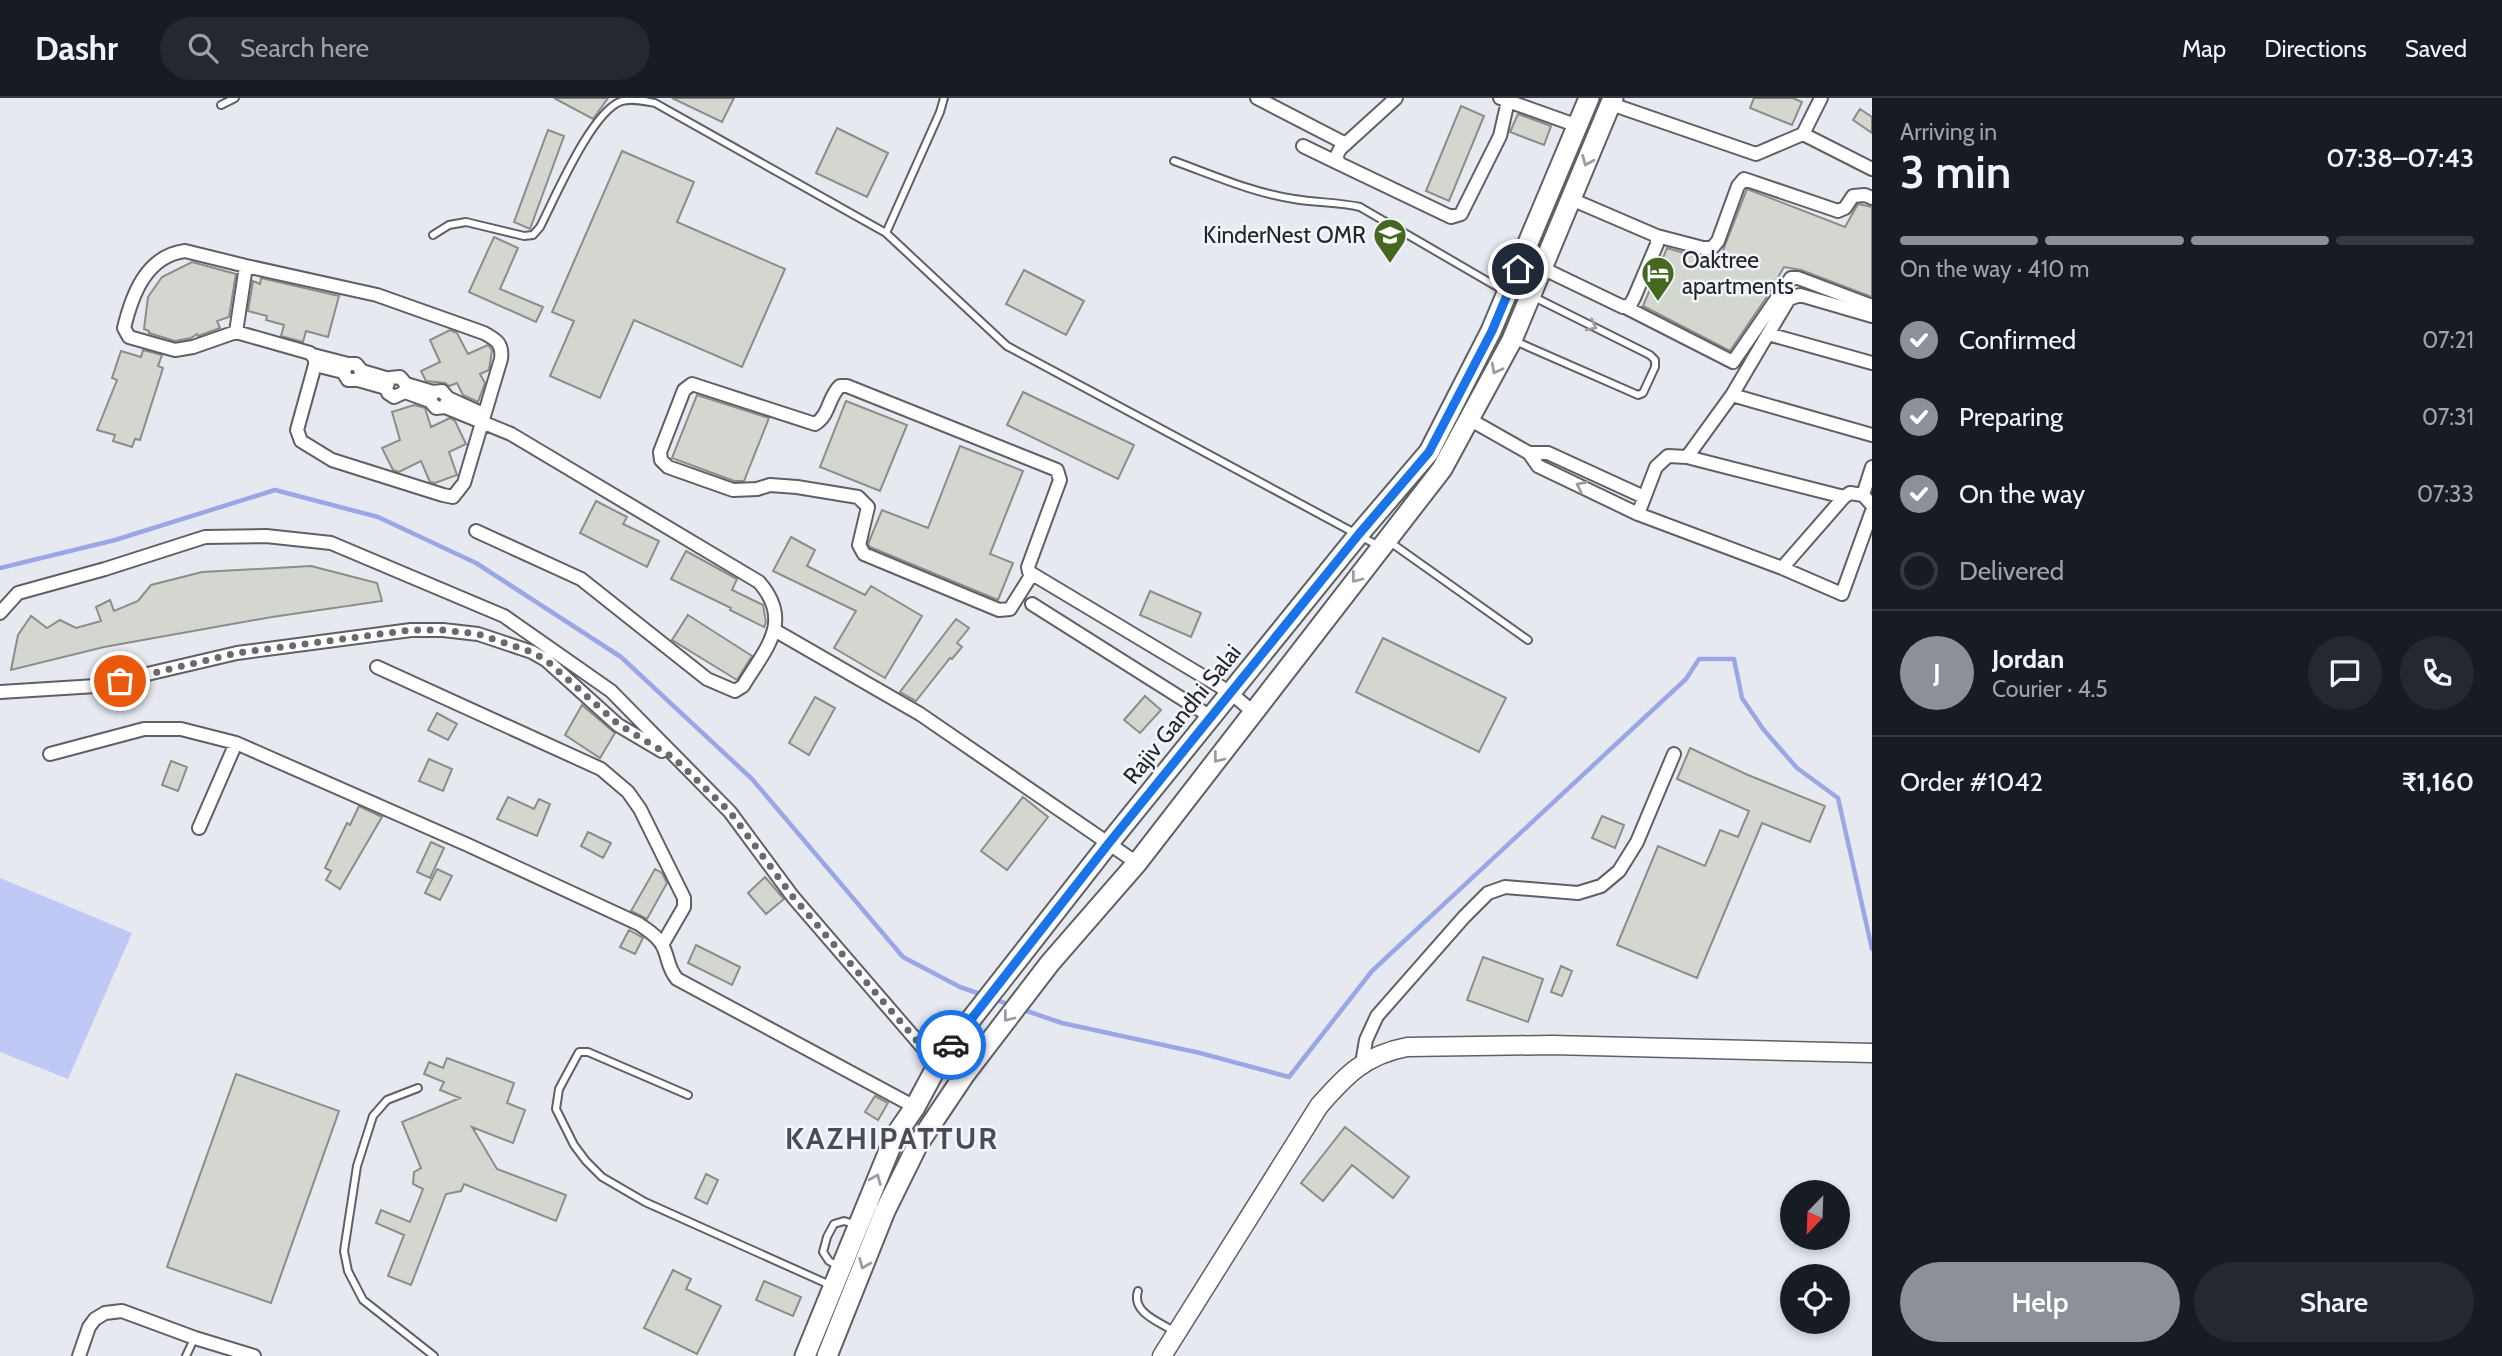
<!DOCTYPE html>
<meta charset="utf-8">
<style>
:root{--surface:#171b24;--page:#242831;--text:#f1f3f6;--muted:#9ea1a6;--line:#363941;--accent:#8c9099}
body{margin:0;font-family:Cabin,sans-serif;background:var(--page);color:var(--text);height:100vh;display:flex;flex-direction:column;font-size:26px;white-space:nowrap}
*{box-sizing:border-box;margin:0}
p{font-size:23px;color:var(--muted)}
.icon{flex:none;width:38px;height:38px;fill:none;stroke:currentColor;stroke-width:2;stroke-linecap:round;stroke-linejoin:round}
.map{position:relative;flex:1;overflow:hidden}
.side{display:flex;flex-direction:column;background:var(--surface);width:630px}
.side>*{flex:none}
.needle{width:46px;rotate:203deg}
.tools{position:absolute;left:1780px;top:1082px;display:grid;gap:14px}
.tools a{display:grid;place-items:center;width:70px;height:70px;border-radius:50%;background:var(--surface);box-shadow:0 4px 10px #0003;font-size:35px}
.pin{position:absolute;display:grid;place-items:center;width:60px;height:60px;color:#fff;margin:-30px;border:4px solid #fff;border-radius:50%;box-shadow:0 2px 7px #0007}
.courier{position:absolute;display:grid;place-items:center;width:70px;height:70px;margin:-35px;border:5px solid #1a73e8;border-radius:50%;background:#fff;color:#222;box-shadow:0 2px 9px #0007}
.head em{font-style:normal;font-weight:600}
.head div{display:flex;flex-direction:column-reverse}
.head{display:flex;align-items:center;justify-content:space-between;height:119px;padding:0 28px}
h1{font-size:46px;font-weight:600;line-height:52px}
.bar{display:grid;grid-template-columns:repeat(4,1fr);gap:10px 7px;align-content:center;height:84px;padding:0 28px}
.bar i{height:9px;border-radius:5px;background:var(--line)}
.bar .active{background:var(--accent)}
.bar p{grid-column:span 4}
.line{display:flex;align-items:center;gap:18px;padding:0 28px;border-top:2px solid var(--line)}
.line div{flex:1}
.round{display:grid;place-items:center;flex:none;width:74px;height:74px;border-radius:37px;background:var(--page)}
ol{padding:0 28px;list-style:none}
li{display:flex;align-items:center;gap:21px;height:77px}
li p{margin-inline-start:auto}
li .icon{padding:7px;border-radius:50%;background:var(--accent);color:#fff;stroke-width:4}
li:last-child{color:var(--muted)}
li i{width:38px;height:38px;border:4px solid var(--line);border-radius:50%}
.button{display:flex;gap:14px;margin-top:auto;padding:14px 28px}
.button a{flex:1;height:80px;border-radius:42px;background:var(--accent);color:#fff;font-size:28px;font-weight:600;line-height:80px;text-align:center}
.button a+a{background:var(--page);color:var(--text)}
header{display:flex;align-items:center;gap:42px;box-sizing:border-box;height:98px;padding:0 35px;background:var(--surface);border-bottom:2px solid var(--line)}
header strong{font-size:33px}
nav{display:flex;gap:38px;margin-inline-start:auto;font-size:24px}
.search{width:490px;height:63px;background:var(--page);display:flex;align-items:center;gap:18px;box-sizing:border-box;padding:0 24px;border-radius:38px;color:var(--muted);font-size:26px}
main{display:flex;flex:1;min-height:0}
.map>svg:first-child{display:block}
</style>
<header>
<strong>Dashr</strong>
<div class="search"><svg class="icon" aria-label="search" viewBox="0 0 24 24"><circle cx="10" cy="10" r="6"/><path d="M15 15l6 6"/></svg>Search here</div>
<nav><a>Map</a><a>Directions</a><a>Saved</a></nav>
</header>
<main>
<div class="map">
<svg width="1872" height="1258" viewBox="0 0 1872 1258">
<rect width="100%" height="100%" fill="#e7e9f1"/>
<path fill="#c0c9f5" d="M0,780L132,835L68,981L0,954Z"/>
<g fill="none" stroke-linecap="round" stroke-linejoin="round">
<path stroke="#9ba7e5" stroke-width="4.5" d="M0,470L115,442L275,392L378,419L476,465L621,559L752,681L903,859L960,889L983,897
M994,901L1013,908
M1021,911L1062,925L1200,955L1289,979L1372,873L1686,581L1699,561H1734L1742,600L1763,631L1797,670L1838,700L1872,851"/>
</g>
<path fill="#d3d7d0" stroke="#8a8e87" stroke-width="2" d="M554,0H608L593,21Z
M672,0H734L722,24Z
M1754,0H1793L1802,4L1792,27L1750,10Z
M1461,8L1484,18L1449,103L1426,93Z
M1860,11L1872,19V35L1853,22Z
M1518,16L1551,28L1544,47L1510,34Z
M837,30L888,55L867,99L816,75Z
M548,32L564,38L530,131L514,124Z
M622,53L694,84L677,124L785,171L742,269L634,222L600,300L550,278L574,223L552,214Z
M1747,91L1845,129L1858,106L1872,109V199L1801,172L1784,169L1766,200L1730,253L1643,208L1667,150L1718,165Z
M494,139L518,150L500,191L543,209L536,224L469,194Z
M192,164L236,176L229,219L217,223L220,230L198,238L197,236L191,240L175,243L149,235V233L144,231L148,199L162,179Z
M1024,172L1084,203L1066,237L1006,206Z
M261,180L339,198L328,239L306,233L303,244L281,238L284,227L266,222L267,218L248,213L253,183L260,186Z
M450,232L457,235L468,256L488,247L492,252L489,272L480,276L485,285L478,304L463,297L457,285L449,288L445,285L426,283L421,273L440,264L430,242Z
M143,252L162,257L158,268L163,270L140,342L135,341L132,349L113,343L115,337L97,332L117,282L112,280L121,253L141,259Z
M1023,294L1134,347L1118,381L1007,327Z
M697,297L769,320L744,383H734L672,360Z
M846,303L907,327L880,393L820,369Z
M414,307L425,310L431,329L450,320L455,323L466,346L449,354L457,377L435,385L430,384L421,363L399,374L393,372L382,350L400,342L392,314Z
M960,348L1023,373L990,456L1013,465L998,502L870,449L868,446L882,412L928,430Z
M596,403L627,419L623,426L659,443L647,469L580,435Z
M791,439L815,452L807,468L865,497L871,488L922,518L885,580L834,550L856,513L773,473Z
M686,453L737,481L732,492L763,507L766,524L764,529L730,512L731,510L671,481Z
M311,468L377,485L382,503L272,519L104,549L11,572L18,537L31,518L47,530L60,522L76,530L101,523L96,509L110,502L114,513L138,503L151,487L202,474Z
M1150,493L1201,515L1191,539L1140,517Z
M688,517L752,558L737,582L672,542Z
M956,521L969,530L957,545L962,549L952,561L950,560L916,603L900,594Z
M1383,540L1506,600L1479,654L1356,594Z
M1145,598L1161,612L1140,635L1124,622Z
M815,599L835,610L809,657L789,645Z
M582,607L615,635L600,660L565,637Z
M437,615L457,626L448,642L428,632Z
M1690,650L1748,677L1825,708L1810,744L1762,725L1697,880L1617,847L1658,748L1705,768L1720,732L1738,739L1749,713L1677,681Z
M429,661L452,671L443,693L419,683Z
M171,663L187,669L178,693L162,687Z
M508,699L534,711L539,701L550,706L537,738L497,721Z
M1023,699L1048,719L1007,772L981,753Z
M359,708L382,719L340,791L326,782L331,773L325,770L347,725L350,727Z
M1602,718L1624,727L1615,750L1592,740Z
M588,734L611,745L603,760L581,748Z
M431,744L444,750L430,780L417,774Z
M437,771L452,778L440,802L425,795Z
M655,771L662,775L667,785L647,821L631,813Z
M765,779L784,801L766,816L748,795Z
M629,832L643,840L635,856L620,849Z
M696,847L740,869L732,887L688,865Z
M1483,859L1543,881L1528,924L1467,902Z
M1561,868L1572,873L1562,898L1551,894Z
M447,960L514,985L507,1005L525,1012L513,1045L472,1029L497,1071L566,1097L556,1123L464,1086L461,1093L446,1096L411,1187L388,1178L404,1137L376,1125L381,1112L410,1124L423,1091L413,1086L414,1074L421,1070L402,1024L460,1000L440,992L444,984L424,976L429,964L443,970Z
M236,976L339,1013L271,1205L167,1169Z
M875,998L888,1005L878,1022L865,1014Z
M1345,1029L1409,1079L1393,1100L1352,1067L1323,1103L1301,1085Z
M706,1076L718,1082L707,1106L695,1100Z
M673,1172L691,1181L686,1191L721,1208L697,1256L644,1230Z
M764,1183L801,1199L793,1218L756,1202Z"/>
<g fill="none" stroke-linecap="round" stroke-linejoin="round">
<defs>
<path id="lane" d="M221,7L235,0
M1174,63C1213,77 1253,95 1294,101C1317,105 1338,104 1360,109L1506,194
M886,135L940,14L944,0
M433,137L449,127L466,124L524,138L533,137L540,129C555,100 592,12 622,3C633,0 644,3 655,5L886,135L1007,248L1377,447
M1515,243L1638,297L1643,295L1655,269V262L1650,257L1532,198
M1390,444L1528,542
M418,990L387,1002L373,1018L357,1068L344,1153L348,1173L363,1202L434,1258
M688,997L588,954H579L559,991L556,1011L574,1047L586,1063L602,1079L645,1104L830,1187
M838,1168L829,1163L823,1154L827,1139L834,1126L844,1123L854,1126
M1138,1193C1131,1215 1160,1224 1175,1234
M186,1258L194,1241"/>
<path id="street" d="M1257,0L1346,46
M1396,0L1340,51L1337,57L1338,65L1451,119L1461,116L1500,38L1508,3L1500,0
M1508,3L1578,28
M1611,6L1756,56L1803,36L1821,0
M1803,36L1872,71
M1303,48L1338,65
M1657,138L1703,150H1712L1718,143L1738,88L1744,81L1838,113L1845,110L1853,98L1865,97L1872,100
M1542,170L1623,209L1630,207L1634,200L1657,146V138L1571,101
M1627,210L1733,264L1791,180H1798L1872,208
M236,234L246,168L185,153C146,158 132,197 124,230L129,239L175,252L193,249L236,234L310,255L315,261V267L297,332L301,343L332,362L443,397L453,399L464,385L501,261C503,246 497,242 484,235L377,197L246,168
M1768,236L1789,201L1800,197L1872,218
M313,257L348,266
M315,267L343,274L348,282H358L386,290L388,295L394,299L405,294L430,303L436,310L445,309L511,336L759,484C794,524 765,551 743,588L735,593L707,581L581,481L476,433
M362,273L389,281
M343,274L348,266H356L362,273L358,282
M406,286L433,294
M386,290L390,280L400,279L406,286L405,294
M1732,297L1768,236L1872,265
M448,300L483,316
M430,303L433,294L442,293L448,300L445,309
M1469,321L1529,355L1538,368L1638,416L1782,470L1842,496L1872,413
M1529,355H1548L1644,399
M1687,359L1732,297L1872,337
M1863,397L1872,369
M1638,416L1656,369L1668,358L1687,359L1844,399
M1782,470L1844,399L1850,395L1863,397L1872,407
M1032,476L1010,511L999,512L864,456L859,447L868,409L858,399L797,389L770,387L757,391L733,392L668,369L661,362L660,354L684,292L692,286L698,288L815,326C830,317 828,299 840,288H847L1057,372L1060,382L1028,469L1029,474L1231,595L1253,614
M1032,506L1211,619
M0,515L18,495L105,471L205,439L266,438L331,445L504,518L611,593L730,714L793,799L937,966
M776,533L920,616L1137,765
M377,569L601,671L628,694L640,711L684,800V809L662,847
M0,594L96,588L237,555L411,532H443L478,536L532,554L546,562L618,627L662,653
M50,656L144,631H181L236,645L468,747L639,826C647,832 655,836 661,845C669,857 666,868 677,881L915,1009
M199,730L236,645
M1362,965L1366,942L1377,918L1464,819L1488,795L1505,789L1578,795L1601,788L1619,773L1637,744L1674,656
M79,1258L89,1229L95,1221L105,1215L122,1213L195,1240L254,1258"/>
<path id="secondary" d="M1162,1258L1319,1008C1346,977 1365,957 1407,949L1552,947L1872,955"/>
<path id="primary" d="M805,1258L895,1038L915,1009L943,957L1109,745L1359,436L1429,354L1491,233L1589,0
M827,1258L885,1113L918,1046L965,976L1050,865L1137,765L1442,371L1512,242L1613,0"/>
</defs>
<use href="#lane" stroke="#5e6066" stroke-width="10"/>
<use href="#street" stroke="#5e6066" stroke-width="16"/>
<use href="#secondary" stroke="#5e6066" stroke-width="21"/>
<use href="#primary" stroke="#5e6066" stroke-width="23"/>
<use href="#lane" stroke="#fff" stroke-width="6"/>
<use href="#street" stroke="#fff" stroke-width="12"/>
<use href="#secondary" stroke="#fff" stroke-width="18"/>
<use href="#primary" stroke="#fff" stroke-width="19"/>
</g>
<defs><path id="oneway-chevron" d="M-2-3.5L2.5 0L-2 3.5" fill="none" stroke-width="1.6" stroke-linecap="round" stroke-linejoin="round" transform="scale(1.75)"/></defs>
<g stroke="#9c9d9e">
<use href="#oneway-chevron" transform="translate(1587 63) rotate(113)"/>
<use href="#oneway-chevron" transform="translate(1592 228) rotate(26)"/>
<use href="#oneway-chevron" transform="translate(1496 271) rotate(118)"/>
<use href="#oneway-chevron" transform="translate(1581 388) rotate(-154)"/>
<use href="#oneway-chevron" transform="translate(1356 480) rotate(128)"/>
<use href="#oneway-chevron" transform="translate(1218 660) rotate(128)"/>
<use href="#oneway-chevron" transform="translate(1008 919) rotate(128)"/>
<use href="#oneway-chevron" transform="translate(876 1081) rotate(-67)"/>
<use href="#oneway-chevron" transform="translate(864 1166) rotate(112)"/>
</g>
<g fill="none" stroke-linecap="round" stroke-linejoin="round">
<path stroke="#686a6e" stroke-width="7" stroke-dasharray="0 12.6" d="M120,583L237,555L411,532H443L478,536L532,554L546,562L618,626L674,660L730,714L793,799L937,966L951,947"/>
<path stroke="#1a73e8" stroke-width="9" d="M951,947L1109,745L1359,436L1429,354L1492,233L1518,171"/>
</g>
<defs>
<symbol id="school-pin" viewBox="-11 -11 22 30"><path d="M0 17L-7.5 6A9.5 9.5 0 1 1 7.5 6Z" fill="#456820" stroke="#f4f6fe"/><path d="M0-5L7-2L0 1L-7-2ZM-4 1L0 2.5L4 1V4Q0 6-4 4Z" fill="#fff"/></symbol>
<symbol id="hotel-pin" viewBox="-11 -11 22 30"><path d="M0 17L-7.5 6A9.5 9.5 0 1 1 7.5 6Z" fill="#456820" stroke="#f4f6fe"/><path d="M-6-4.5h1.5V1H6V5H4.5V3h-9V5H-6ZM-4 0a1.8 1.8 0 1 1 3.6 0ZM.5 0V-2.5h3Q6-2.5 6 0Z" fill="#fff"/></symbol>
</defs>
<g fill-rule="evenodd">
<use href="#school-pin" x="1371" y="118" width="38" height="52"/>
<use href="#hotel-pin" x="1639" y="156" width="38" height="52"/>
</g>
<g text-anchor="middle" stroke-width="5" stroke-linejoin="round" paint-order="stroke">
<g font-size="23" fill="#242528" stroke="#f4f6fe" text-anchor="end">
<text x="1366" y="145">KinderNest OMR</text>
<text x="1682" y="170" text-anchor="start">Oaktree<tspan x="1682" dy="26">apartments</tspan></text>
</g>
<g font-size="23" fill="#242528" stroke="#f4f6fe">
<text transform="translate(1182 616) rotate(-51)" y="8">Rajiv Gandhi Salai</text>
</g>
<g font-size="30" font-weight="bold" letter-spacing="2" fill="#4b4c53" stroke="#f4f6fe">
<text x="892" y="1051">KAZHIPATTUR</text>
</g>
</g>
</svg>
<div class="tools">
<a><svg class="needle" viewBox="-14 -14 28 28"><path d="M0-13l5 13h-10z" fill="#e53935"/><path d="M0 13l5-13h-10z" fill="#9ea1a6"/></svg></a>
<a><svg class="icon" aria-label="locate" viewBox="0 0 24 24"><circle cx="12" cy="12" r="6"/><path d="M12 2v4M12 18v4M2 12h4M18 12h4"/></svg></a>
</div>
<div class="pin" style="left:120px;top:583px;background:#ea580c"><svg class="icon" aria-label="bag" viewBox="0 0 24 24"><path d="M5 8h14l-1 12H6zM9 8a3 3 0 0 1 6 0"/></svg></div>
<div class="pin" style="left:1518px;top:171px;background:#1f2937"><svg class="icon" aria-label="home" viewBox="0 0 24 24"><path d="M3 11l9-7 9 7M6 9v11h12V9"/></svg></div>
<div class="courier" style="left:951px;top:947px"><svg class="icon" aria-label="car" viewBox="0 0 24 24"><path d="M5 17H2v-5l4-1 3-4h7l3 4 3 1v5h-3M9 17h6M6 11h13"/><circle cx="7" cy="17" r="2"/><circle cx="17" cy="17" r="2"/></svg></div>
</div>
<section class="side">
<div class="head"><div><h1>3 min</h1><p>Arriving in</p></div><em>07:38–07:43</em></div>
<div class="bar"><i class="active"></i><i class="active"></i><i class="active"></i><i></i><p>On the way · 410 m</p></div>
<ol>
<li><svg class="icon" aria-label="check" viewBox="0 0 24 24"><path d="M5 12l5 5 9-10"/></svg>Confirmed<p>07:21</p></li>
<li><svg class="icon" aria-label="check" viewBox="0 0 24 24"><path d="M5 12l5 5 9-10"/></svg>Preparing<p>07:31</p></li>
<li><svg class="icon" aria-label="check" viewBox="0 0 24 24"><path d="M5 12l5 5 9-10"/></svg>On the way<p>07:33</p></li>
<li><i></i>Delivered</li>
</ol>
<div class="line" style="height:126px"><b class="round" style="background:var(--accent);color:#fff">J</b><div><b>Jordan</b><p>Courier · 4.5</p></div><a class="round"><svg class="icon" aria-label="chat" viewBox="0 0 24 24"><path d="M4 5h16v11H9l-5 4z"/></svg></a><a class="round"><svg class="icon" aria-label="phone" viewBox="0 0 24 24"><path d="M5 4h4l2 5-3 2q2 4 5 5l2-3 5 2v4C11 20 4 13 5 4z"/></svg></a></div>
<div class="line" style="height:91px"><div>Order #1042</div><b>₹1,160</b></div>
<div class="button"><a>Help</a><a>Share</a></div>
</section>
</main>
